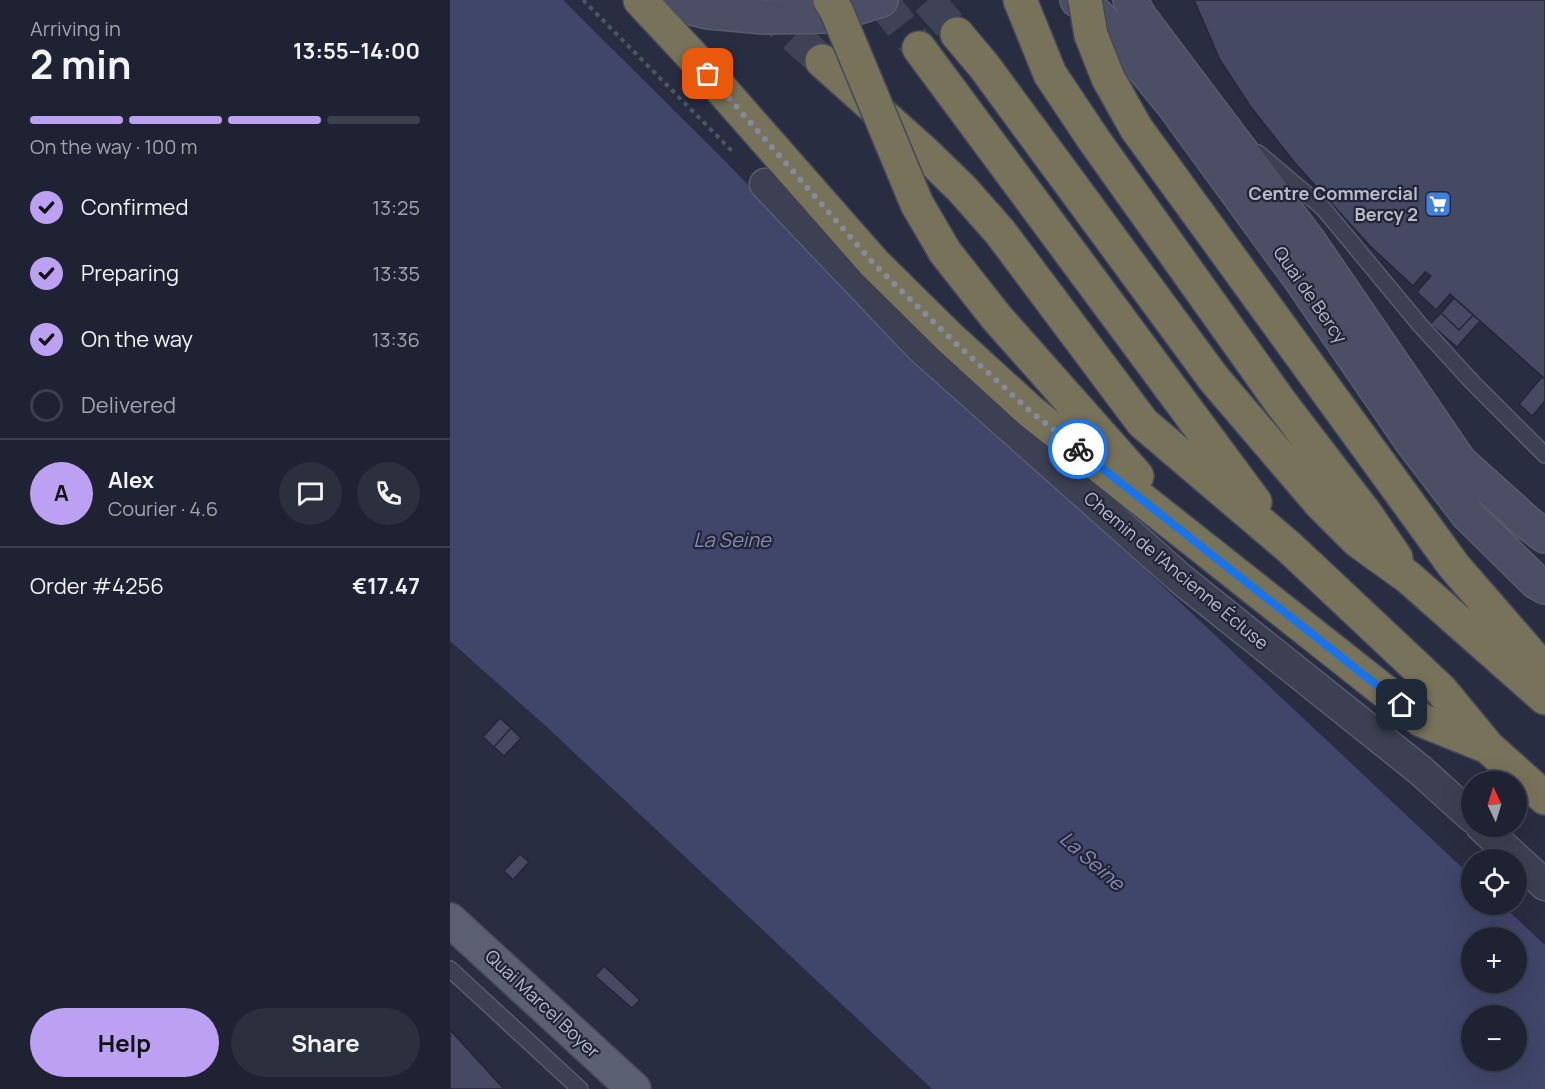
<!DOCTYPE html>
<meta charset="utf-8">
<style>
:root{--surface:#1f2232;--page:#2c2f3e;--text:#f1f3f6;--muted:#a1a4ac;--line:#3c3f4d;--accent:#bca0f2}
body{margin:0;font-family:Manrope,sans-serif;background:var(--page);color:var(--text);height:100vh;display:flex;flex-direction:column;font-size:22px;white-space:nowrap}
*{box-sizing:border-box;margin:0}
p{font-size:20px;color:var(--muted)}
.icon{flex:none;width:33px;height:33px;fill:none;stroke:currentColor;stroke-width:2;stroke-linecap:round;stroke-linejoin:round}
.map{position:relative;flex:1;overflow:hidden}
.sheet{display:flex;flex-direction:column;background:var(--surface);width:450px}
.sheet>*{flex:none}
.needle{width:39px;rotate:356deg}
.fabs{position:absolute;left:1011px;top:771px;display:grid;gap:12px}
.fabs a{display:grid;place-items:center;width:66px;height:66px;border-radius:50%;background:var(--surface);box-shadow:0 6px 24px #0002,0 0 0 2px var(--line);font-size:30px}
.pin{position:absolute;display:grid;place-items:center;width:51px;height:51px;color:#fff;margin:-26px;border-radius:12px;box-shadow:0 3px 9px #0006}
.courier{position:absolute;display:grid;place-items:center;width:60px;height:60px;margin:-30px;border:4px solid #1a73e8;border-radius:50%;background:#fff;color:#222;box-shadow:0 2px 8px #0007}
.head em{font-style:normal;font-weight:700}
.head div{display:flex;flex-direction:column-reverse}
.head{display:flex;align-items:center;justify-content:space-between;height:102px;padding:0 30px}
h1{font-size:39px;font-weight:700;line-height:45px}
.bar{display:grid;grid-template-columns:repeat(4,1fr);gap:9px 6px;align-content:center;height:72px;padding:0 30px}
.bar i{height:8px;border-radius:4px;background:var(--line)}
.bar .on{background:var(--accent)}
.bar p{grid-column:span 4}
.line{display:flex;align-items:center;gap:15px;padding:0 30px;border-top:2px solid var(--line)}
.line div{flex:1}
.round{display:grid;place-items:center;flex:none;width:63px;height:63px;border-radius:32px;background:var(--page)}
ol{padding:0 30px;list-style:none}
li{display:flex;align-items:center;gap:18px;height:66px}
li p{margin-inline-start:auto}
li .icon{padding:6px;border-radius:50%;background:var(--accent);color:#111;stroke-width:4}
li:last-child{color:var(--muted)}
li i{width:33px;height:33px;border:3px solid var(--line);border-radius:50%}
.cta{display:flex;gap:12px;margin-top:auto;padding:12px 30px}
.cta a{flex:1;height:69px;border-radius:36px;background:var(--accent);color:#111;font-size:24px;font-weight:700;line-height:69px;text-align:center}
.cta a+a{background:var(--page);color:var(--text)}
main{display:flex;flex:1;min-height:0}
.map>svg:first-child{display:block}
</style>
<main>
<section class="sheet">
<div class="head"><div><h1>2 min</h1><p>Arriving in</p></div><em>13:55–14:00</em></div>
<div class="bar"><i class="on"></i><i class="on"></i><i class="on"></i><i></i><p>On the way · 100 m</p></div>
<ol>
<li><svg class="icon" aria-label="check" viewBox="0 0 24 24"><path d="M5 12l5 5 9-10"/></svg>Confirmed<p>13:25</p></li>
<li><svg class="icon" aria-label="check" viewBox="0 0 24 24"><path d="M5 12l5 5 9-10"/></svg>Preparing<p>13:35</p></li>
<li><svg class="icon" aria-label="check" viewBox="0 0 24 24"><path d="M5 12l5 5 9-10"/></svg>On the way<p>13:36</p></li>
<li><i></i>Delivered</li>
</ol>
<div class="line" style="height:108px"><b class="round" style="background:var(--accent);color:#111">A</b><div><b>Alex</b><p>Courier · 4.6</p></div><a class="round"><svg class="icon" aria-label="chat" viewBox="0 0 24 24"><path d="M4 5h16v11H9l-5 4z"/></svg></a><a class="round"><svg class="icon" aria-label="phone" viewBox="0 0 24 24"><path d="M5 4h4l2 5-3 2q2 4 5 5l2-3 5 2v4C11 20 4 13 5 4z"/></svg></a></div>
<div class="line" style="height:78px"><div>Order #4256</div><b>€17.47</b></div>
<div class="cta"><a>Help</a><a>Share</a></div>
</section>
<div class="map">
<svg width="1095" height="1089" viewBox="0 0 1095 1089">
<rect width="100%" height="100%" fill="#292d42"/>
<path fill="#40466a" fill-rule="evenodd" d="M0,0H113L272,158L352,241L533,417L1021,876L1022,904L1052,905L1095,945V1089H482L98,728L0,641ZM1022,938H1066V982H1022ZM1022,1016H1066V1060H1022Z"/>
<path fill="#454a62" stroke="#242739" stroke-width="1.5" d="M744,0H1095V379L1000,294L986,310L967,292L981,276L975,272L963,286L920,246L844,162L800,106L770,60Z
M1004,298L1023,315L1009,330L991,313Z
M991,313L1009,330L1023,315L1030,321L1007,347L980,324Z
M1092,377L1095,379V401L1082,416L1069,404Z
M50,718L61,728L44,747L33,737Z
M61,728L71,738L54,756L44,747Z
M70,854L79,862L63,880L54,871Z
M154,966L190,1000L182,1008L145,976Z
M0,1030L54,1089H0Z"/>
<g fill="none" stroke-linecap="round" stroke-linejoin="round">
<path stroke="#3f4257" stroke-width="33" stroke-dasharray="33 16" stroke-linecap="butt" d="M431,0L469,48
M478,0L507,34
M308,3L372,61"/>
<defs>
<path id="lane" d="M808,153L873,208L970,325L1024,384L1095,455
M0,969L130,1089"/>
<path id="street" d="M315,184L470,347L732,580L970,770L1022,817
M1031,826L1095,885"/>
<path id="secondary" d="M211,0L258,12L315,17L381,16L431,0
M627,0L639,7L667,36L721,102L851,280L962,442L1018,515L1086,582L1095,587
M680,0L690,17L858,240L1010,462L1079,524L1095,536"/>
<path id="primary" d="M0,920L184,1089"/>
<path id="highway" d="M190,0L244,58L424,263L499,337L580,411L971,720L1038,747
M570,0L600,74L644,140L831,403L916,514L946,558
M507,34L534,66L764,379L870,503L908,541L958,577L1095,698
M469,48L805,502
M372,61L474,152L512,189L550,232L693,423L839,547L991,690L1038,747L1095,798
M686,128L1004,566L1095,671
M495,252L547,318L687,476"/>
</defs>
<use href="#lane" stroke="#585b6c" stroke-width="18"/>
<use href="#street" stroke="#585b6c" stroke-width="33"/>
<use href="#secondary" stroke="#585b6c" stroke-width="36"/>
<use href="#primary" stroke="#47495b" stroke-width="36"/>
<use href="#highway" stroke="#454859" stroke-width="36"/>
<path stroke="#495760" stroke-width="4" stroke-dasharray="4.5 4.5" stroke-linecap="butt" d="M133,0L284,153"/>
<use href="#lane" stroke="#3d4052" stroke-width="15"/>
<use href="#street" stroke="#3d4052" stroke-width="30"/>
<use href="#secondary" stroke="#4b4e64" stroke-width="33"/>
<use href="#primary" stroke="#5b5f72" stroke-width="33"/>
<use href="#highway" stroke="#77735b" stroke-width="33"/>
<defs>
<path id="highway-bridge" d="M380,0L387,12L467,204L495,252
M635,0L641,35L658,78L686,128"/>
</defs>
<use href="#highway-bridge" stroke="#454859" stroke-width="36" stroke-linecap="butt"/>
<use href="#highway-bridge" stroke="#77735b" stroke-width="33"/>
</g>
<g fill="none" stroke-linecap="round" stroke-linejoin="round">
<path stroke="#878a9c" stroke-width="6" stroke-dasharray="0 10.8" d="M258,74L424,264L499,337L580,411L628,449"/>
<path stroke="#1a73e8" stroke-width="8" d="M628,449L952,705"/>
</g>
<defs>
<symbol id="supermarket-square" viewBox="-11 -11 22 22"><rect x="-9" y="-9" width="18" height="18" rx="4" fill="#3f7fe0" stroke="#222537"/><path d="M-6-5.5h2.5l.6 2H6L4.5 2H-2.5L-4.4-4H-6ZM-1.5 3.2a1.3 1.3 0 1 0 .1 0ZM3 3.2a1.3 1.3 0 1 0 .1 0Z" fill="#fff"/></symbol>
</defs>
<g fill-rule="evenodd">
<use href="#supermarket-square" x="973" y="189" width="30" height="30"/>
</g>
<g text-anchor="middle" stroke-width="4.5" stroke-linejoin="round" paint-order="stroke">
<g font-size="18" font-weight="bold" fill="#babccc" stroke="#222537" text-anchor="end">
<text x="968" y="200">Centre Commercial<tspan x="968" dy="21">Bercy 2</tspan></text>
</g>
<g font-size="18" fill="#babccc" stroke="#222537">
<text transform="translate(860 295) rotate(55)" y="6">Quai de Bercy</text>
<text transform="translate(726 571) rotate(40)" y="6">Chemin de l'Ancienne Écluse</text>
<text transform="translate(92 1004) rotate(43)" y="6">Quai Marcel Boyer</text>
</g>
<g font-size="20" font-style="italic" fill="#848bb1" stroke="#222537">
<text x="282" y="547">La Seine</text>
<text transform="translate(642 861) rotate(41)" y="7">La Seine</text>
</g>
</g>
</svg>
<div class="fabs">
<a><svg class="needle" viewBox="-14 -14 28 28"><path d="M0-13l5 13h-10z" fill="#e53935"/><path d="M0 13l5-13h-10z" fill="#a1a4ac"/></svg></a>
<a><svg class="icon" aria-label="locate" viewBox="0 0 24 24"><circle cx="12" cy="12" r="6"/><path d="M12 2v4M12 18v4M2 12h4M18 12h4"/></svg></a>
<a>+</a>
<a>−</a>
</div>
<div class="pin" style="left:258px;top:74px;background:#ea580c"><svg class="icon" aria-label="bag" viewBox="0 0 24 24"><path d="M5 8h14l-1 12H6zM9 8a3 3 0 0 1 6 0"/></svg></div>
<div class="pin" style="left:952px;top:705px;background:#1f2937"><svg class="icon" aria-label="home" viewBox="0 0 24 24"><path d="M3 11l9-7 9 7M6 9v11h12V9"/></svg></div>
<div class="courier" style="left:628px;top:449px"><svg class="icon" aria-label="bike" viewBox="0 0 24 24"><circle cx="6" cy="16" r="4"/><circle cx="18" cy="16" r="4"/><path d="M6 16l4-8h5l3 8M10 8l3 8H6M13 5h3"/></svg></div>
</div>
</main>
